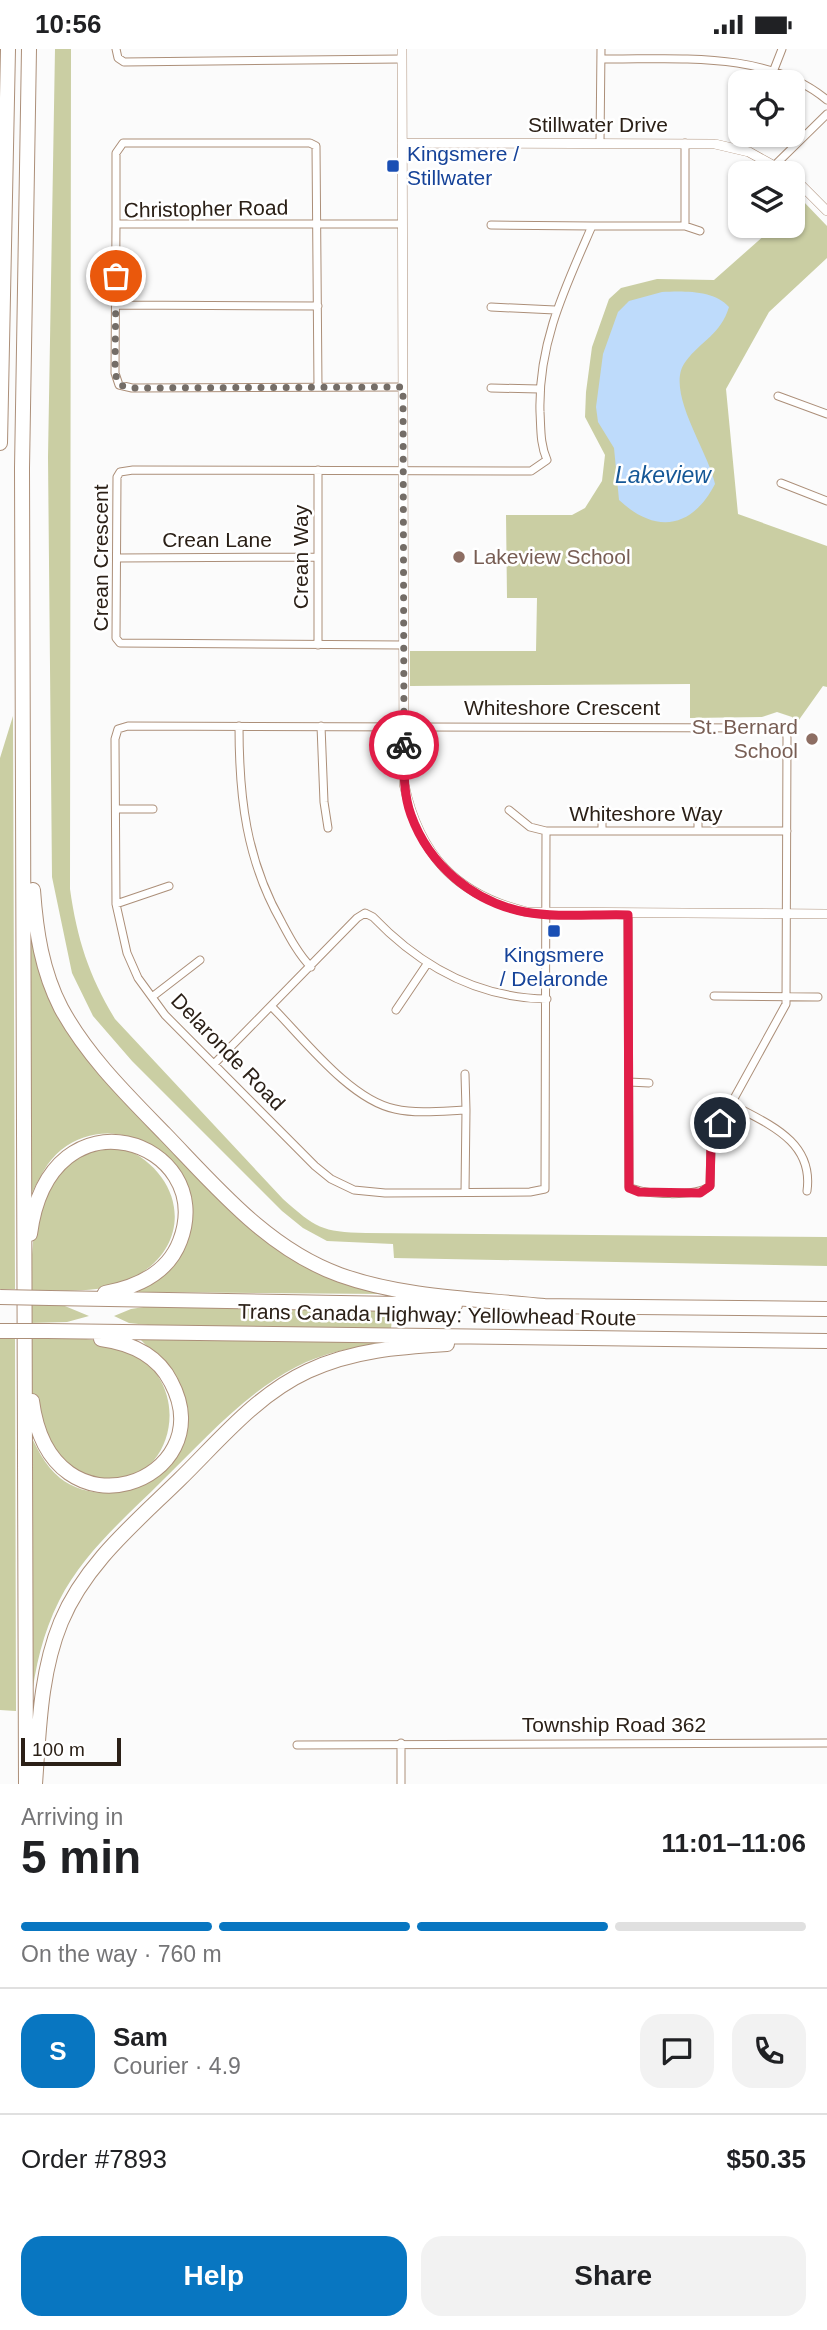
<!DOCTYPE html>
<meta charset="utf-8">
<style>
:root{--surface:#fff;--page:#f2f2f2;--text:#202124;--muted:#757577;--line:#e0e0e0;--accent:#0876c1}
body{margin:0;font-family:Arial,sans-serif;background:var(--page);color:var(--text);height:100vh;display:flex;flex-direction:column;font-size:26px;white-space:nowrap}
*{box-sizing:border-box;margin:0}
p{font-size:23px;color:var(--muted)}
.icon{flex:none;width:38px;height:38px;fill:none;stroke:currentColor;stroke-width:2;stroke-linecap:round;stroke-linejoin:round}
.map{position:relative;height:1735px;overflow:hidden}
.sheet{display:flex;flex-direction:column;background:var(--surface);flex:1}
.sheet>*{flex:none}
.fabs{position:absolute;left:728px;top:21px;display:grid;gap:14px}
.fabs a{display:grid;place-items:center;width:77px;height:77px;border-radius:14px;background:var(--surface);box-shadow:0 2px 5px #0004;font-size:35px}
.scale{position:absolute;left:21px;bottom:18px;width:100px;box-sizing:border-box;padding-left:7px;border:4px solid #2b2017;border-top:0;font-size:19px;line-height:24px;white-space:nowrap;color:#2b2017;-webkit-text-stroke:5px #fff;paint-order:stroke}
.pin{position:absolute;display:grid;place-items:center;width:60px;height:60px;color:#fff;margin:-30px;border:4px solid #fff;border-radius:50%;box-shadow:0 2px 7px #0007}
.courier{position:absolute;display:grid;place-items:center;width:70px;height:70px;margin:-35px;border:5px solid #e11d48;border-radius:50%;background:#fff;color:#222;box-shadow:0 2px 9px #0007}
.head em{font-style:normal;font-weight:700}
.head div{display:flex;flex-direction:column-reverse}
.head{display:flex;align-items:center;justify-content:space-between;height:119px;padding:0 21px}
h1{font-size:46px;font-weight:700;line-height:52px}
.bar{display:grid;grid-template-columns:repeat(4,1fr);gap:10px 7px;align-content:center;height:84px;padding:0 21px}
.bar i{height:9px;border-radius:5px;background:var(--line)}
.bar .selected{background:var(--accent)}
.bar p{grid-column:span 4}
.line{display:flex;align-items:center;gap:18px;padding:0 21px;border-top:2px solid var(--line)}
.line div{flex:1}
.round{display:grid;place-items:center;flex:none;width:74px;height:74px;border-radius:21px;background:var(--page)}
.cta{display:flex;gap:14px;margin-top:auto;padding:14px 21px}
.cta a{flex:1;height:80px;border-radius:21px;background:var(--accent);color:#fff;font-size:28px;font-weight:700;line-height:80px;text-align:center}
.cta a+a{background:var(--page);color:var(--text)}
.status{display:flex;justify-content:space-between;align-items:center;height:49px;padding:0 35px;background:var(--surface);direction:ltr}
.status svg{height:19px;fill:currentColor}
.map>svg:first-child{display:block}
</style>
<div class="status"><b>10:56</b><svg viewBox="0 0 49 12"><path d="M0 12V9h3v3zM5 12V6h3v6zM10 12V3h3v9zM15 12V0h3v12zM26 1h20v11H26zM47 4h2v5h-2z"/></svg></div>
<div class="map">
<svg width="827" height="1735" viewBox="0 0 827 1735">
<rect width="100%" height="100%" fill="#fbfbfb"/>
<path fill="#cacea3" d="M55,0H71L70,840C77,890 89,927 115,970L283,1150C316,1179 321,1183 366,1184L827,1188V1217L394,1209L393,1195L327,1192L303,1179L282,1162L132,1012L93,967L72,924L52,828L48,408Z
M803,152L827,177V209L769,263L726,340L738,465L827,497V638L823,637L796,675L792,668L777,663L762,668L690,669V635L410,637V602H536L537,549H507L506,466H572L585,459L602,432L605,406L585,368L586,343L592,298L609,250L621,239L657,230L714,231L775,177H793V161Z
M13,667L15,1240H0V709Z
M31,885L62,970L253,1180L384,1245L138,1243L179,1203L182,1128C156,1087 102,1069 61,1101C47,1112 39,1130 31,1146Z
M122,1098C190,1127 194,1205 124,1233C95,1245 60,1241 29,1241L35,1170L55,1125L87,1100Z
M28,1255H60L89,1267L67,1273L29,1274Z
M150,1257L393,1259L391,1280L157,1277L129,1274L114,1267L131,1260Z
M0,1288H15L16,1662L0,1661Z
M29,1288C57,1289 92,1287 119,1297C210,1332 166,1463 83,1424C76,1420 64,1417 59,1411C55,1407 53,1398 50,1392C45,1381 37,1369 34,1358C29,1337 30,1310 29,1288Z
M138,1288L383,1294C353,1298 323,1304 296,1318C244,1345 204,1391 163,1431C126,1468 83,1504 59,1552C43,1584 35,1618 31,1654L27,1379C36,1397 44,1416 60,1429C86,1450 133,1449 157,1425C165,1416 172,1404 180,1394L169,1320Z"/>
<path fill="#bedbfb" d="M662,243C683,242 714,241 729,258C721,285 701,292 686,312C663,340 709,403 715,435C692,480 655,485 619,451L614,399L598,373L596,358L603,305L618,263L629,252Z"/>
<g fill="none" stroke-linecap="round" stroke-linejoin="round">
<defs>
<path id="minor" d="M116,0L118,9L124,13L401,10
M601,10C674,11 766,0 827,51
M773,23L782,0
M600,93L601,0
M775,116L827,65
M116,175V104L123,94H310L316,97L318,338
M402,175H116L115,324L119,336L132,339L403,338
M491,176L592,177
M685,177L700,182
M116,256L318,257
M491,258L555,261
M491,339L539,340
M778,347L827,365
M781,434L827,452
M117,509L318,508
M318,596V421
M402,596L120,594L116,589L117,428L120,423L133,421L531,422L547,411C540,395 541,380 540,363C538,294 565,239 592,177H685V94
M239,677C239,748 246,811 282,874C290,889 299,906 311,918
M321,677L324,753L328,779
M116,760H153
M509,761L530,778L546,782
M602,763V782
M698,781V762
M116,855L169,837
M628,866L629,1138C645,1146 696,1148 710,1137L711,1096L715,1084L786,955L787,689L786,679L128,677L118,680L115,690L116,855L127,904L138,929L165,966L315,1117L331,1130L354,1141L385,1144L530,1143L545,1140L546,782H787
M714,947L818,948
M152,948L200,911
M272,958C303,989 350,1051 395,1060C417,1065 443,1062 466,1061L465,1143
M396,961L427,915
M214,1015L357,869L365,864L373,868C420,917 478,949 547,950
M465,1025L466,1061
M629,1033L649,1034
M731,1055C768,1075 814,1092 807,1142
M401,1694V1735
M297,1696L827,1694"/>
<path id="tertiary" d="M402,0L404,735C419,806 456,846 527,863L827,865
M402,94L715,95L749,103L787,124
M793,128L827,162"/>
<path id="motorway" d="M0,394L8,0
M33,841C36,883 42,922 61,959C87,1007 127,1046 165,1085C217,1139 268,1200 340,1226C404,1249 478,1250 544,1257
M30,1185C50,1034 218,1092 180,1192C168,1224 137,1238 105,1244
M50,1249L455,1256
M535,1257L827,1260
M47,1282L827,1292
M32,1352C51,1497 224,1432 171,1333C157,1305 130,1294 101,1290
M26,1735L22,419L29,0
M35,1735C39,1681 40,1624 61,1573C85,1515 135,1474 179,1431C219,1392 256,1346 308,1322C353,1301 399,1298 447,1295"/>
</defs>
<use href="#minor" stroke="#ac8f79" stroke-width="9"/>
<use href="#tertiary" stroke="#ac8f79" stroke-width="10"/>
<use href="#motorway" stroke="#ac8f79" stroke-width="16"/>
<use href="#minor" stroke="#fff" stroke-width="7"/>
<use href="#tertiary" stroke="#fff" stroke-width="9"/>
<use href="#motorway" stroke="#fff" stroke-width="14"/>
<defs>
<path id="motorway-bridge" d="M0,1248L50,1249
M0,1282H47"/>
</defs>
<use href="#motorway-bridge" stroke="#ac8f79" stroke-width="16" stroke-linecap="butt"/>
<use href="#motorway-bridge" stroke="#fff" stroke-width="14"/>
</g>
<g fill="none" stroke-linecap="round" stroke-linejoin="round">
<path stroke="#746d67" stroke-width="7" stroke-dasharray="0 12.6" d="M116,227L115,324L119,336L132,339L403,338L404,696"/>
<path stroke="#e11d48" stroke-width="9" d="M404,696C404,720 403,744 411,766C429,816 473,853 525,863C558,869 594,865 628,866L629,1139L639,1143L700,1144L710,1137L711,1096L720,1074"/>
</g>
<g fill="#1a4fb4" stroke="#fff" stroke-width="2.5">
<rect x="386" y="110" width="14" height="14" rx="3.5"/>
<rect x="547" y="875" width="14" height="14" rx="3.5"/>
</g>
<g fill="#8d6e63" stroke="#fff" stroke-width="2.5">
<circle cx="459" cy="508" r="7"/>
<circle cx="812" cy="690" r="7"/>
</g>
<g text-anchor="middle" stroke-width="5" stroke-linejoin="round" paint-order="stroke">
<g font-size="21" fill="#2b2017" stroke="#fff">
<text x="598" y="83">Stillwater Drive</text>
<text transform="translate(206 160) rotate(-1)" y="7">Christopher Road</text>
<text x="217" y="498">Crean Lane</text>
<text transform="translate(301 508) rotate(-90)" y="7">Crean Way</text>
<text transform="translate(101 509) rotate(-90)" y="7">Crean Crescent</text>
<text x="562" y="666">Whiteshore Crescent</text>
<text x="646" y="772">Whiteshore Way</text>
<text transform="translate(228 1003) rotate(46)" y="7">Delaronde Road</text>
<text transform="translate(437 1266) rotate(1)" y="7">Trans Canada Highway: Yellowhead Route</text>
<text x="614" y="1683">Township Road 362</text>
</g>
<g font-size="21" fill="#164399" stroke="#fff" text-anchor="start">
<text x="407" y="112">Kingsmere /<tspan x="407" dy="24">Stillwater</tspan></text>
<text x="554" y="913" text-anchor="middle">Kingsmere<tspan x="554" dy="24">/ Delaronde</tspan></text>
</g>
<g font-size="21" fill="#785e54" stroke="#fff" text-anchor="start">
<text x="473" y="515">Lakeview School</text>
<text x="798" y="685" text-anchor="end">St. Bernard<tspan x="798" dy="24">School</tspan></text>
</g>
<g font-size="23" font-style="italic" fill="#155796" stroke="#fff">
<text x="663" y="434">Lakeview</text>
</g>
</g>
</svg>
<div class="fabs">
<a><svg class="icon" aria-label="locate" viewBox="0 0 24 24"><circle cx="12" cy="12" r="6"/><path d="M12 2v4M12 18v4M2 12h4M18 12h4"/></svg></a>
<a><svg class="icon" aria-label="layers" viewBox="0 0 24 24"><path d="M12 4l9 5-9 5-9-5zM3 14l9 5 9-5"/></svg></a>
</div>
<div class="scale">100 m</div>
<div class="pin" style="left:116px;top:227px;background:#ea580c"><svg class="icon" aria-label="bag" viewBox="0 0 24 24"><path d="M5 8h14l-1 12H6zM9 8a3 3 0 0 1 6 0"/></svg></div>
<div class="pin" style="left:720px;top:1074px;background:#1f2937"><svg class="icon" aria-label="home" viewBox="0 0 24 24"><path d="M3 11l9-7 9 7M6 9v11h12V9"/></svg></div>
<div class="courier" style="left:404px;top:696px"><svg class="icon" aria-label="bike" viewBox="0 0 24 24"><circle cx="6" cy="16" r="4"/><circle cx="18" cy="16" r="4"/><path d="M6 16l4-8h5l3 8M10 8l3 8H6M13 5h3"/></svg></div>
</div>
<section class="sheet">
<div class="head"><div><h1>5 min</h1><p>Arriving in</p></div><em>11:01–11:06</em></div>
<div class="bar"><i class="selected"></i><i class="selected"></i><i class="selected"></i><i></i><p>On the way · 760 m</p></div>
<div class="line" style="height:126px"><b class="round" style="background:var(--accent);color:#fff">S</b><div><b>Sam</b><p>Courier · 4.9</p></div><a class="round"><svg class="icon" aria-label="chat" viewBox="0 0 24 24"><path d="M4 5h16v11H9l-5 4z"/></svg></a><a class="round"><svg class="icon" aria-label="phone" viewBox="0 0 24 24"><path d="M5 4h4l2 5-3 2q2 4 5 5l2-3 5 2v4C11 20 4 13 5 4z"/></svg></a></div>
<div class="line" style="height:91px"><div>Order #7893</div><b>$50.35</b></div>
<div class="cta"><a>Help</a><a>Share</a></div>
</section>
